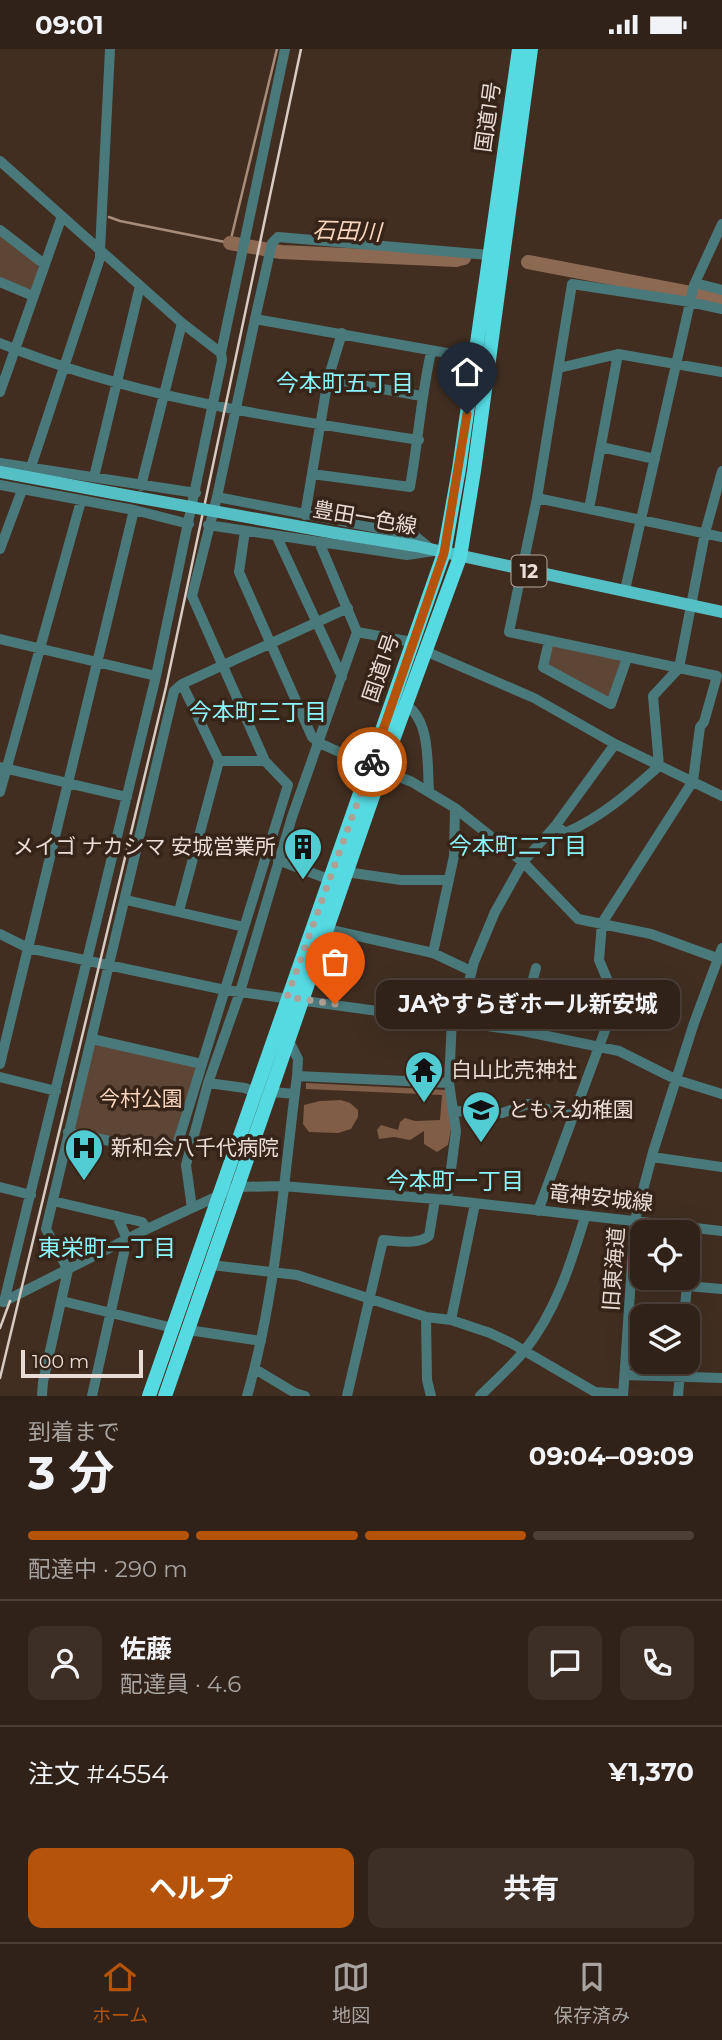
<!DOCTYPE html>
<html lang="ja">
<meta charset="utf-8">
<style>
:root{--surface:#312219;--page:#3d2f26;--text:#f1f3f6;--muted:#a8a4a2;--line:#4c3f38;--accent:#b45309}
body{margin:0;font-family:Montserrat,"Noto Sans JP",sans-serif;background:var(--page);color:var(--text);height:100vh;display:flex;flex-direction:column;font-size:26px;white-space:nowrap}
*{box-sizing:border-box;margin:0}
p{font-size:23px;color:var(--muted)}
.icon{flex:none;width:38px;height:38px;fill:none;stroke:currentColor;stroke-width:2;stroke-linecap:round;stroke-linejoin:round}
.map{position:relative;height:1347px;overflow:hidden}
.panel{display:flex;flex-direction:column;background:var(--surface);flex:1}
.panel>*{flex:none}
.controls{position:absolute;left:630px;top:1171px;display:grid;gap:14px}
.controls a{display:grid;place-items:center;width:70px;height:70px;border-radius:14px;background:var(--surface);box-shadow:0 7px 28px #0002,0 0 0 2px var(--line);font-size:35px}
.scale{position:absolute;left:21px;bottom:18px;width:122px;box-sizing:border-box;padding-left:7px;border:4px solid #eaddd5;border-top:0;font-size:19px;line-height:24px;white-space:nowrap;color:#eaddd5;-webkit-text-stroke:5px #362418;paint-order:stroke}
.pin{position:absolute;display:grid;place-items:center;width:60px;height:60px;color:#fff;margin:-72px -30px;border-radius:50% 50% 50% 0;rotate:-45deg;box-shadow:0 0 7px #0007}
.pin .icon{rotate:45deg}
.courier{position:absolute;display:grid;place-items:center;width:70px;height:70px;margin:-35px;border:5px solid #b45309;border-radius:50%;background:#fff;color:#222;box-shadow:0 2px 9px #0007}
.bubble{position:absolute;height:49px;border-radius:14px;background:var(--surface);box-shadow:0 7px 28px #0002,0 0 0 2px var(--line);font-size:23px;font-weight:700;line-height:49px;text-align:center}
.headline em{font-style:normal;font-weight:700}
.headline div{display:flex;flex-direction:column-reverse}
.headline{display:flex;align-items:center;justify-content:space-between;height:119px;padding:0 28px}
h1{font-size:46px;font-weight:700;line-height:52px}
.bar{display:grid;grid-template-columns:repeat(4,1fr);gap:10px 7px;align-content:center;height:84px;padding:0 28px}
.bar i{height:9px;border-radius:5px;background:var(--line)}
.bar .current{background:var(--accent)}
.bar p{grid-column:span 4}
.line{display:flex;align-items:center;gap:18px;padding:0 28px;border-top:2px solid var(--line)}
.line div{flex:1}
.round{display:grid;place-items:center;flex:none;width:74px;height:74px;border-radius:14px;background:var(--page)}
.cta{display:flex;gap:14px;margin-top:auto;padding:14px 28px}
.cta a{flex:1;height:80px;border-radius:14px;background:var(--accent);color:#fff;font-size:28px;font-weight:700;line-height:80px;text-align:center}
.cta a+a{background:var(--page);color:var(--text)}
.status{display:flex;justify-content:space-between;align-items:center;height:49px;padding:0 35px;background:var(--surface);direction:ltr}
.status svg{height:19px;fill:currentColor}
.tabs{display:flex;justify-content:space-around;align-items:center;height:98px;border-top:2px solid var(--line);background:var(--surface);font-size:19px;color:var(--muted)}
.tabs a{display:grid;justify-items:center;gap:4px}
.tabs .current{color:var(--accent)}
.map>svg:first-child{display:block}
</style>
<div class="status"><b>09:01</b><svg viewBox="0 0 49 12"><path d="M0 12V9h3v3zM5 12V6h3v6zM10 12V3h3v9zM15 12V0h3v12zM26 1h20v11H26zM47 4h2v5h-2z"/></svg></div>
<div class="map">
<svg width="722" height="1347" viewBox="0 0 722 1347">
<rect width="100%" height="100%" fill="#412e21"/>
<path fill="#5e4636" d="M0,185L38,216L39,220L32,240L28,241L0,229Z
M551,596L623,611L609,651L546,616Z
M98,995L195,1016L196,1021L175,1096L167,1101L76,1081L74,1077L94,997Z"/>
<path fill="#7f5d47" d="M306,1034L446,1041L451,1080L448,1096L437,1103L424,1095V1082L410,1091L394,1088L379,1090L377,1081L381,1076L398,1081L400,1073L405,1069L415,1072L440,1071L442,1046L306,1040Z
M341,1051L350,1054L358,1061V1068L351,1080L338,1084L309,1083L303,1075L304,1056L320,1052Z"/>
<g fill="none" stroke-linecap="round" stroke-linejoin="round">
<path stroke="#a88c7a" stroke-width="2.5" d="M109,168L120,172L230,194L277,0"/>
<path stroke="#8b6953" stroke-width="14" d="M230,194L281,203L456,211L464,209
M528,213L722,250"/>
<path stroke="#4a797c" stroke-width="10" d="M0,112L100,201V209L31,418
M0,181L44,215
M0,233L33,247
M695,234L722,241
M255,270L272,194L278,188L489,206
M0,294C133,349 277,369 419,391
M221,304L285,0
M559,319L618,305L722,323
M328,330L421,347
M0,343L62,167
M601,398L655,410
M0,414L196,444
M312,425L410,438C418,393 421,348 431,303
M94,428L140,237
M0,436L134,461L189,475
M141,437L182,274
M217,448L414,486L431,500
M537,449L722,488
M589,460L618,305
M305,466L328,330L342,284
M208,476L407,506L434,502
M245,482L239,523L312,688L319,694L371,717
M277,488L342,628
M0,500L22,441
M625,541L694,236L722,175
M357,583L412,593
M0,590L156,627
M549,592L543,618L611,655L627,609
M425,602L534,649L615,695L722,747
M406,656C431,672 427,716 429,742
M265,712L192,547L217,448L255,270L475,309
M659,717L653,647L679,619L705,484L722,422
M0,718L127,748
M382,721L412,733L455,759L523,813L578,870L651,885L717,909
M0,743L81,452
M556,776L565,784C602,768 630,743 659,717
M278,811L328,830
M346,823L401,831H449
M126,851L244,878
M179,862L219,712L182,635
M327,880L433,904L471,922
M0,885L28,899L225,941L523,982L619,1002L677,1031L722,1045
M433,904L454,807L455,759
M459,972L474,913L495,863L523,813L556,776L615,695
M519,981L536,919
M538,985L553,934
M92,990L202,1015
M0,1015L134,461
M297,1027L449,1034
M0,1028L56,1042
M208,1034L245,1039L255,1043
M272,1043L295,1045
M454,1062L502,1064L528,1055L574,1067
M68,1083L174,1106L288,736L265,712H219
M652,1108L722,1118
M0,1138L31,1146
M447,1151L456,1082L449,1034L452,970
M53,1152L142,1173L147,1180
M192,1159L186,1116L208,1034L240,943L292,768L357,583L319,493
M538,1162L610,968V937L599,911L602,874L693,732L700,678L704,673L717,627L509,583L537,449L572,235L690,253L722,260
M211,1216L297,1226L426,1268L451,1271L490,1284L511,1294L595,1343L623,1345
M62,1252L173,1279
M3,1253L147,1180L237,1138L283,1137L447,1151L722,1182
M4,1253L156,627L222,311L221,304L182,274L100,201L110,0
M684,1267L687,1237L722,1240
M426,1268L427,1331L431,1347
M451,1271L475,1155
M187,1283L195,1282L261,1292
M255,1320L295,1344L305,1347
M625,1326L722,1329
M42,1347L43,1333L68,1221L46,1180L174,642L182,635L348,559
M92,1347L127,1190L117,1167
M247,1347C277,1243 283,1134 297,1027L298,1010L289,992
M347,1347L383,1191C398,1192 417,1196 429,1187L435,1150
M480,1347C495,1332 512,1317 525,1301C556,1262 571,1214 585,1168
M623,1347L635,1171L653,1103L694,974L722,899
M678,1347L681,1312"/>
<path stroke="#54bfc5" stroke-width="12" d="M0,423L113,444
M335,484L416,497L722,563"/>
<path stroke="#55dae2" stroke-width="14" d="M149,1347L444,504L459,420L519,0
M165,1347L382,721L460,508L474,422L531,0"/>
<path stroke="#d8cbc2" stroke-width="2.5" d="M0,1279L10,1252
M0,1329L166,638L301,0"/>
<path stroke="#54bfc5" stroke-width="12" d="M113,444L335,484"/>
</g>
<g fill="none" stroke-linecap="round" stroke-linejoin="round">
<path stroke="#afa096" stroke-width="7" stroke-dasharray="0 12.6" d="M335,955L287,948L372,713"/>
<path stroke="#b45309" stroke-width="9" d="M372,713L444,504L467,365"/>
</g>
<defs>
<symbol id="building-pin" viewBox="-11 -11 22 30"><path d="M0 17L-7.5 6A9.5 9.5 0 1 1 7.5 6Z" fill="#51ccd3" stroke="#362418"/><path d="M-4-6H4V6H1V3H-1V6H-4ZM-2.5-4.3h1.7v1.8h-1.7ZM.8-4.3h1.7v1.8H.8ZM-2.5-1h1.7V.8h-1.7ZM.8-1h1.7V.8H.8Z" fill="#111"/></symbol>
<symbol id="temple-pin" viewBox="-11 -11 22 30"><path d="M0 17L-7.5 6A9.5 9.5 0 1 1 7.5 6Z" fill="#51ccd3" stroke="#362418"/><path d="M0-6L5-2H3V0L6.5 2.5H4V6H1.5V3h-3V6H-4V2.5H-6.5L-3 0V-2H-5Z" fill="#111"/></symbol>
<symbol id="school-pin" viewBox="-11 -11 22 30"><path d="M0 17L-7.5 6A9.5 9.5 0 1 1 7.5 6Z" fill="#51ccd3" stroke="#362418"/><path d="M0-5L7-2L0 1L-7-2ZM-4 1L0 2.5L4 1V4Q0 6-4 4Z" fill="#111"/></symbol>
<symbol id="hospital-pin" viewBox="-11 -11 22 30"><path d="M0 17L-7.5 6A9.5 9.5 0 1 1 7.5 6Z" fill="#51ccd3" stroke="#362418"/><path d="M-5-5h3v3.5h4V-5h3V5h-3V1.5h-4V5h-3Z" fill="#111"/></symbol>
</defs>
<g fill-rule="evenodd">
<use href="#building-pin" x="281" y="776" width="44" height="60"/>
<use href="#temple-pin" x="402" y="999" width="44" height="60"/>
<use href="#school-pin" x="459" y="1039" width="44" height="60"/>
<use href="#hospital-pin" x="62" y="1077" width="44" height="60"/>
</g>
<g text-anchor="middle" stroke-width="7" stroke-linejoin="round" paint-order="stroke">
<rect fill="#362418" stroke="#b4a69c" stroke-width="2" x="511.5" y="506.5" width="35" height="31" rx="5"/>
<g font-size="19" font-weight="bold" fill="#eaddd5">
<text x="529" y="529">12</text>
</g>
<g font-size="21" fill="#eaddd5" stroke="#362418">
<text transform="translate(488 68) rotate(-82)" y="7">国道1号</text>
<text transform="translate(365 469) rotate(10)" y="7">豊田一色線</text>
<text transform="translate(381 619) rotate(-71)" y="7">国道1号</text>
<text transform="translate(601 1149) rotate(6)" y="7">竜神安城線</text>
<text transform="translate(614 1220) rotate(-86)" y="7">旧東海道</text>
</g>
<g font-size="21" fill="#eaddd5" stroke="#362418" text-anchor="start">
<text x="276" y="805" text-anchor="end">メイゴ ナカシマ 安城営業所</text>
<text x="451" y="1028">白山比売神社</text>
<text x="508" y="1068">ともえ幼稚園</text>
<text x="111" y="1106">新和会八千代病院</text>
</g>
<g font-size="21" fill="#f8d4bd" stroke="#362418">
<text x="141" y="1057">今村公園</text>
</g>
<g font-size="23" font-style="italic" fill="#f8d4bd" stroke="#362418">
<text transform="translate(347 182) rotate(2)" y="8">石田川</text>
</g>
<g font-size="23" fill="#8af6fc" stroke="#362418">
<text x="345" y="342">今本町五丁目</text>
<text x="258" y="671">今本町三丁目</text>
<text x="518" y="805">今本町二丁目</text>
<text x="455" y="1140">今本町一丁目</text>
<text x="107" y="1207">東栄町一丁目</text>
</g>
</g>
</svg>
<div class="controls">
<a><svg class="icon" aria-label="locate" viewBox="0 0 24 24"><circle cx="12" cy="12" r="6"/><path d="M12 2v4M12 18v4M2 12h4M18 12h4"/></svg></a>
<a><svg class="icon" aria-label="layers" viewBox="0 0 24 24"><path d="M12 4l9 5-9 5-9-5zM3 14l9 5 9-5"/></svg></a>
</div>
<div class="scale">100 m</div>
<div class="pin" style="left:335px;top:955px;background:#ea580c"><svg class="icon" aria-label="bag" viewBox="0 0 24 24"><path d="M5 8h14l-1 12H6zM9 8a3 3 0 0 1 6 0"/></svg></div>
<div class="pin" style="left:467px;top:365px;background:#1f2937"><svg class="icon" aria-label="home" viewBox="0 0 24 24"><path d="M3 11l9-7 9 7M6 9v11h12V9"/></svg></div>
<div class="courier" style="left:372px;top:713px"><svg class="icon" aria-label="bike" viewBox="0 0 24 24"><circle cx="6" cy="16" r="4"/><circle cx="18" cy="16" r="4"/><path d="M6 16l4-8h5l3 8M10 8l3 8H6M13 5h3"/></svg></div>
<div class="bubble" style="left:376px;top:931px;width:304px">JAやすらぎホール新安城</div>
</div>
<section class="panel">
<div class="headline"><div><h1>3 分</h1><p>到着まで</p></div><em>09:04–09:09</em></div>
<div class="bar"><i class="current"></i><i class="current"></i><i class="current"></i><i></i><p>配達中 · 290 m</p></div>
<div class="line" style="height:126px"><a class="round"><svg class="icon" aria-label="person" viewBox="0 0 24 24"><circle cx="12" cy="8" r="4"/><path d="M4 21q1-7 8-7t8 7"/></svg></a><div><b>佐藤</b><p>配達員 · 4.6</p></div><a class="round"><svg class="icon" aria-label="chat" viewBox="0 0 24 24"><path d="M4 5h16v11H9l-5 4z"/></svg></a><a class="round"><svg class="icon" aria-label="phone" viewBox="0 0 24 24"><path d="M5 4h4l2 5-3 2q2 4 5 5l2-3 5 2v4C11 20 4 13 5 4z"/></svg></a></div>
<div class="line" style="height:91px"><div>注文 #4554</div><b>¥1,370</b></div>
<div class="cta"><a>ヘルプ</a><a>共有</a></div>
</section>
<nav class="tabs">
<a class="current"><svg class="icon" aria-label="home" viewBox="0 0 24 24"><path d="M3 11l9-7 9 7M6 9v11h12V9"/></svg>ホーム</a>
<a><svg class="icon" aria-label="map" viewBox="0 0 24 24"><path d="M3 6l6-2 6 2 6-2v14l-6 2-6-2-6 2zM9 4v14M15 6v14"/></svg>地図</a>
<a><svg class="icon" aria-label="saved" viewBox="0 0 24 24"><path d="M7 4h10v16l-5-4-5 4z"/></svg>保存済み</a>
</nav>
